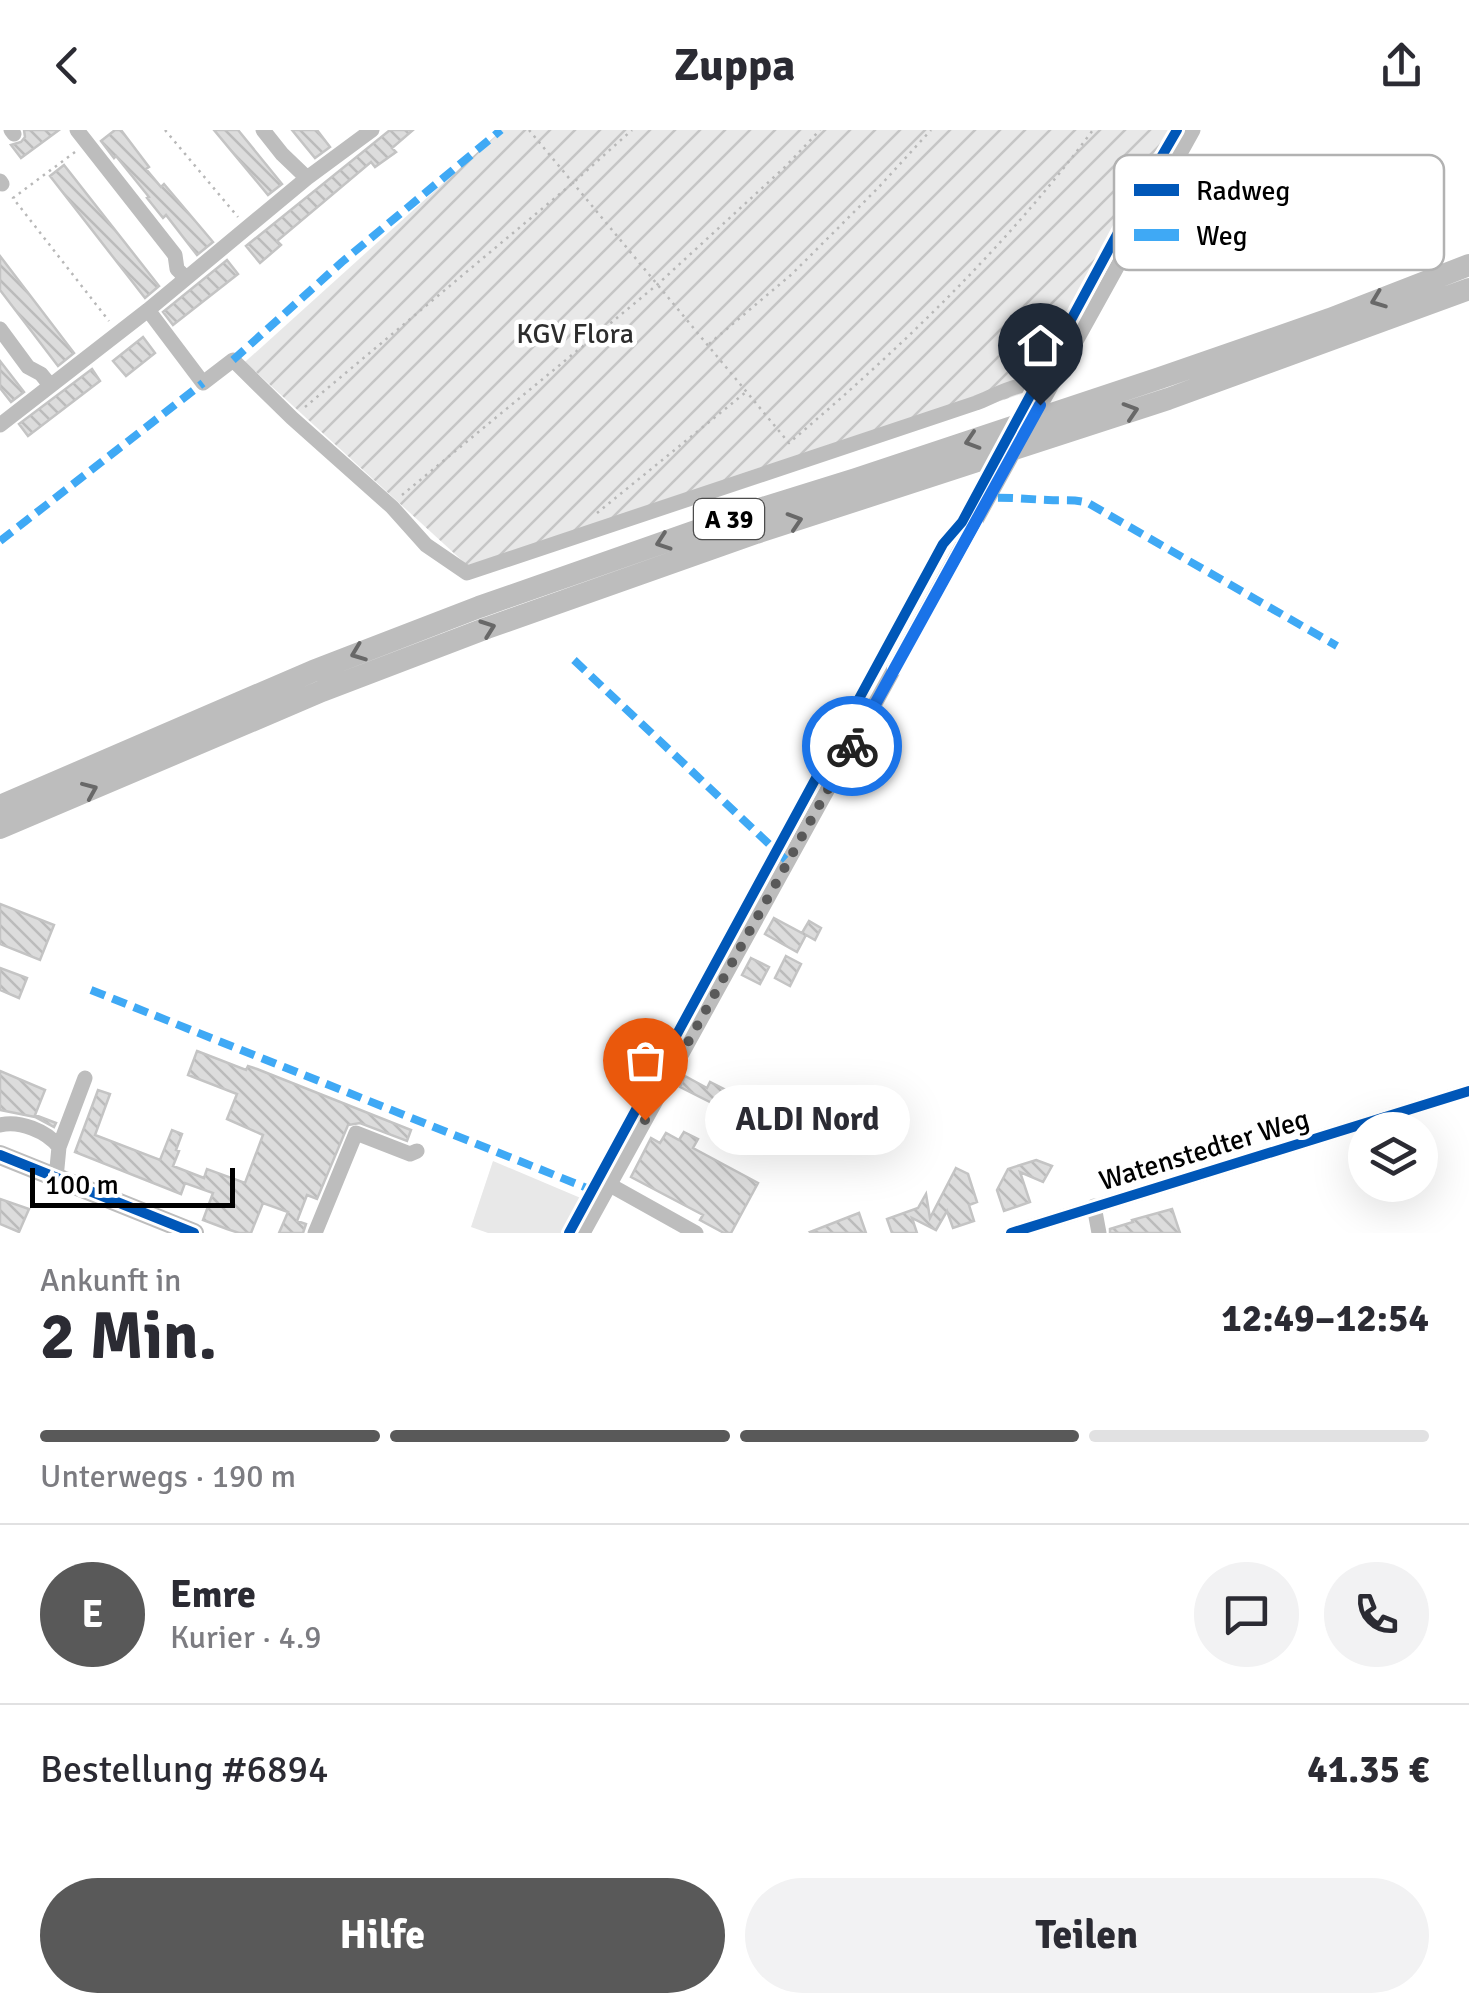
<!DOCTYPE html>
<html lang="de">
<meta charset="utf-8">
<style>
:root{--surface:#fff;--page:#f2f2f3;--text:#2b2b33;--muted:#7c7c81;--line:#e1e1e2;--accent:#595959}
body{margin:0;font-family:Signika,sans-serif;background:var(--page);color:var(--text);height:100vh;display:flex;flex-direction:column;font-size:38px;white-space:nowrap}
*{box-sizing:border-box;margin:0}
p{font-size:32px;color:var(--muted)}
.icon{flex:none;width:55px;height:55px;fill:none;stroke:currentColor;stroke-width:2;stroke-linecap:round;stroke-linejoin:round}
.map{position:relative;height:1103px;overflow:hidden}
.drawer{display:flex;flex-direction:column;background:var(--surface);flex:1}
.drawer>*{flex:none}
.controls{position:absolute;left:1348px;top:982px;display:grid;gap:20px}
.controls a{display:grid;place-items:center;width:90px;height:90px;border-radius:50%;background:var(--surface);box-shadow:0 10px 40px #0002;font-size:50px}
.scale{position:absolute;left:30px;bottom:25px;width:205px;box-sizing:border-box;padding-left:10px;border:5px solid #000;border-top:0;font-size:28px;line-height:35px;white-space:nowrap;color:#000;-webkit-text-stroke:8px #fff;paint-order:stroke}
.pin{position:absolute;display:grid;place-items:center;width:85px;height:85px;color:#fff;margin:-102px -42px;border-radius:50% 50% 50% 0;rotate:-45deg;box-shadow:0 0 10px #0007}
.pin .icon{rotate:45deg}
.courier{position:absolute;display:grid;place-items:center;width:100px;height:100px;margin:-50px;border:8px solid #1a73e8;border-radius:50%;background:#fff;color:#222;box-shadow:0 2px 12px #0007}
.bubble{position:absolute;height:70px;border-radius:35px;background:var(--surface);box-shadow:0 10px 40px #0002;font-size:32px;font-weight:700;line-height:70px;text-align:center}
.summary em{font-style:normal;font-weight:700}
.summary div{display:flex;flex-direction:column-reverse}
.summary{display:flex;align-items:center;justify-content:space-between;height:170px;padding:0 40px}
h1{font-size:65px;font-weight:700;line-height:75px}
.bar{display:grid;grid-template-columns:repeat(4,1fr);gap:15px 10px;align-content:center;height:120px;padding:0 40px}
.bar i{height:12px;border-radius:8px;background:var(--line)}
.bar .active{background:var(--accent)}
.bar p{grid-column:span 4}
.line{display:flex;align-items:center;gap:25px;padding:0 40px;border-top:2px solid var(--line)}
.line div{flex:1}
.round{display:grid;place-items:center;flex:none;width:105px;height:105px;border-radius:52px;background:var(--page)}
.cta{display:flex;gap:20px;margin-top:auto;padding:20px 40px}
.cta a{flex:1;height:115px;border-radius:60px;background:var(--accent);color:#fff;font-size:40px;font-weight:700;line-height:115px;text-align:center}
.cta a+a{background:var(--page);color:var(--text)}
header{display:flex;justify-content:space-between;align-items:center;height:130px;padding:0 40px;background:var(--surface);font-size:45px;font-weight:700}
.map>svg:first-child{display:block}
</style>
<header><svg class="icon" aria-label="back" viewBox="0 0 24 24"><path d="M15 5l-7 7 7 7"/></svg>Zuppa<svg class="icon" aria-label="share" viewBox="0 0 24 24"><path d="M12 15V3M7 8l5-5 5 5M5 13v7h14v-7"/></svg></header>
<div class="map">
<svg width="1469" height="1103" viewBox="0 0 1469 1103">
<defs>
<pattern id="garden-furrows" width="10" height="10" patternUnits="userSpaceOnUse" patternTransform="scale(2.5)"><rect width="10" height="10" fill="#e8e8e8"/><path d="M-1 1l2-2M0 10L10 0M9 11l2-2" fill="none" stroke="#c5c5c5"/></pattern>
<pattern id="building-back-hatch" width="6" height="6" patternUnits="userSpaceOnUse" patternTransform="scale(2.5)"><rect width="6" height="6" fill="#dcdcdc"/><path d="M-1 5l2 2M0 0l6 6M5-1l2 2" fill="none" stroke="#bbb"/></pattern>
</defs>
<rect width="100%" height="100%" fill="#fff"/>
<path fill="#e8e8e8" d="M493,1031L583,1069L565,1103H488L471,1097Z"/>
<path fill="url(#garden-furrows)" d="M502,0H1178L1027,262L479,446L245,232Z"/>
<path fill="url(#building-back-hatch)" stroke="#c4c4c4" stroke-width="2.5" d="M24,0H59L21,28L11,15L21,12L25,7Z
M115,0H121L149,37L146,39L161,57L164,54L213,112L197,125L166,85L163,88L147,68L149,67L116,26L114,28L101,11Z
M214,0H238L282,54L268,65Z
M292,0H317L330,17L315,28Z
M390,0H413L392,18L396,22L375,37L371,32L277,111L281,115L260,133L246,116Z
M64,35L159,156L145,168L50,46Z
M0,126L74,223L58,236L0,160Z
M227,130L238,144L173,195L163,182Z
M143,207L155,223L126,246L113,231Z
M0,231L24,262L11,272L0,258Z
M92,239L100,251L28,306L19,294Z
M0,774L54,795L40,830L0,814Z
M774,788L802,803L809,791L821,798L815,810L806,805L797,822L765,804Z
M786,826L801,834L790,856L775,848Z
M751,828L769,837L760,854L742,845Z
M0,838L27,848L19,868L0,860Z
M197,921L246,940L248,936L257,939L411,1000L407,1011L360,993L348,995L317,1069L307,1065L297,1091L306,1094L303,1103H279L288,1082L263,1073L251,1103H239L227,1099L203,1090L213,1063L185,1053L181,1064L75,1022L98,960L110,964L95,1005L160,1030L172,1000L182,1004L176,1020L179,1021L173,1036L204,1048L207,1039L245,1053L263,1005L227,989L237,964L188,945Z
M0,941L45,960L35,985L56,993L54,997L35,987L0,980Z
M685,946L707,958L710,952L726,960L718,976L680,957Z
M684,1002L698,1009L693,1018L758,1053L731,1103H724L700,1090L703,1085L631,1047L651,1008L660,1013L666,1003L679,1010Z
M1036,1030L1052,1036L1043,1052L1020,1042L1030,1072L1004,1081L997,1060L1008,1039Z
M956,1038L968,1044L977,1072L969,1075L974,1091L953,1098L947,1081L936,1100L912,1088L917,1103H892L887,1089L918,1078L926,1064L930,1088Z
M0,1069L29,1079L19,1102L0,1094Z
M1172,1079L1180,1103H1110V1099L1133,1092L1132,1090Z
M859,1083L866,1103H811L810,1102Z"/>
<g fill="none" stroke-linecap="round" stroke-linejoin="round">
<path stroke="#b8b8b8" stroke-width="2.5" stroke-dasharray="2.5 5" stroke-linecap="butt" d="M165,0L238,87
M529,0L789,313C901,218 1005,118 1093,0
M75,22L13,68L109,191
M709,214L792,144L878,58L931,0
M305,277L574,52L632,0
M402,365L658,154L786,36L820,0
M597,383L746,262"/>
<path stroke="#bdbdbd" stroke-width="15" d="M11,0L14,4
M77,0L175,125L177,139L186,148
M263,0L282,24L307,48
M0,51L2,54
M148,180L203,253L233,230L292,288L392,377L426,415L467,443L976,273C999,264 1026,247 1050,257
M0,199L28,237L41,244L50,255
M1030,294L1193,0
M0,295L148,180L307,48L372,0
M0,995C19,990 47,1001 59,1017L56,1048
M59,1017L85,948
M610,1055L696,1103
M1094,1076L1099,1103
M315,1103L356,1003L410,1024L417,1021
M583,1103L1016,318
M1011,1103L1469,961"/>
<path stroke="#bdbdbd" stroke-width="20" d="M0,1025L194,1103"/>
<path stroke="#bdbdbd" stroke-width="22" d="M0,676L313,541L479,477L750,382L856,349L1160,248L1330,189L1469,135
M0,698L322,561L487,498L756,403L1168,269L1469,159"/>
<path stroke="#3fa9f5" stroke-width="8" stroke-dasharray="15 8" stroke-linecap="butt" d="M233,230L342,132L501,0
M975,369C999,366 1024,369 1048,370C1063,371 1074,369 1088,373L1337,516
M0,411L203,253
M574,530L788,732
M91,860L597,1062"/>
<defs>
<path id="cycleway" d="M895,538L975,394
M0,1025L194,1103
M569,1103L943,414L962,392L1128,84L1177,0
M1011,1103L1469,961"/>
</defs>
<use href="#cycleway" stroke="#fff" stroke-width="16"/>
<use href="#cycleway" stroke="#0057b8" stroke-width="10"/>
</g>
<defs><path id="oneway-chevron" d="M-2-3.5L2.5 0L-2 3.5" fill="none" stroke-width="1.6" stroke-linecap="round" stroke-linejoin="round" transform="scale(2.5)"/></defs>
<g stroke="#686868">
<use href="#oneway-chevron" transform="translate(1378 170) rotate(159)"/>
<use href="#oneway-chevron" transform="translate(1131 281) rotate(-18)"/>
<use href="#oneway-chevron" transform="translate(972 311) rotate(162)"/>
<use href="#oneway-chevron" transform="translate(795 391) rotate(-18)"/>
<use href="#oneway-chevron" transform="translate(663 412) rotate(161)"/>
<use href="#oneway-chevron" transform="translate(488 498) rotate(-20)"/>
<use href="#oneway-chevron" transform="translate(358 523) rotate(159)"/>
<use href="#oneway-chevron" transform="translate(90 660) rotate(-23)"/>
</g>
<g fill="none" stroke-linecap="round" stroke-linejoin="round">
<path stroke="#595959" stroke-width="10" stroke-dasharray="0 18" d="M645,990L852,616"/>
<path stroke="#1a73e8" stroke-width="12" d="M852,616L1040,275"/>
</g>
<g text-anchor="middle" stroke-width="9" stroke-linejoin="round" paint-order="stroke">
<rect fill="#fff" stroke="#4c4c4c" stroke-width="2.5" x="694" y="369" width="70" height="40" rx="8"/>
<g font-size="25" font-weight="bold" fill="#000">
<text x="729" y="398">A 39</text>
</g>
<g font-size="28" fill="#2d2d2d" stroke="#fff">
<text x="575" y="213">KGV Flora</text>
</g>
<g font-size="28" fill="#000" stroke="#fff">
<text transform="translate(1204 1019) rotate(-17)" y="10">Watenstedter Weg</text>
</g>
</g>
<rect x="1114" y="25" width="330" height="115" rx="15" fill="#fff" stroke="#b2b2b2" stroke-width="2.5"/>
<rect x="1134" y="54" width="45" height="12" fill="#0057b8"/>
<rect x="1134" y="99" width="45" height="12" fill="#3fa9f5"/>
<g font-size="28" fill="#000">
<text x="1196" y="70">Radweg</text>
<text x="1196" y="115">Weg</text>
</g>
</svg>
<div class="controls">
<a><svg class="icon" aria-label="layers" viewBox="0 0 24 24"><path d="M12 4l9 5-9 5-9-5zM3 14l9 5 9-5"/></svg></a>
</div>
<div class="scale">100 m</div>
<div class="pin" style="left:645px;top:990px;background:#ea580c"><svg class="icon" aria-label="bag" viewBox="0 0 24 24"><path d="M5 8h14l-1 12H6zM9 8a3 3 0 0 1 6 0"/></svg></div>
<div class="pin" style="left:1040px;top:275px;background:#1f2937"><svg class="icon" aria-label="home" viewBox="0 0 24 24"><path d="M3 11l9-7 9 7M6 9v11h12V9"/></svg></div>
<div class="courier" style="left:852px;top:616px"><svg class="icon" aria-label="bike" viewBox="0 0 24 24"><circle cx="6" cy="16" r="4"/><circle cx="18" cy="16" r="4"/><path d="M6 16l4-8h5l3 8M10 8l3 8H6M13 5h3"/></svg></div>
<div class="bubble" style="left:705px;top:955px;width:205px">ALDI Nord</div>
</div>
<section class="drawer">
<div class="summary"><div><h1>2 Min.</h1><p>Ankunft in</p></div><em>12:49–12:54</em></div>
<div class="bar"><i class="active"></i><i class="active"></i><i class="active"></i><i></i><p>Unterwegs · 190 m</p></div>
<div class="line" style="height:180px"><b class="round" style="background:var(--accent);color:#fff">E</b><div><b>Emre</b><p>Kurier · 4.9</p></div><a class="round"><svg class="icon" aria-label="chat" viewBox="0 0 24 24"><path d="M4 5h16v11H9l-5 4z"/></svg></a><a class="round"><svg class="icon" aria-label="phone" viewBox="0 0 24 24"><path d="M5 4h4l2 5-3 2q2 4 5 5l2-3 5 2v4C11 20 4 13 5 4z"/></svg></a></div>
<div class="line" style="height:130px"><div>Bestellung #6894</div><b>41.35 €</b></div>
<div class="cta"><a>Hilfe</a><a>Teilen</a></div>
</section>
